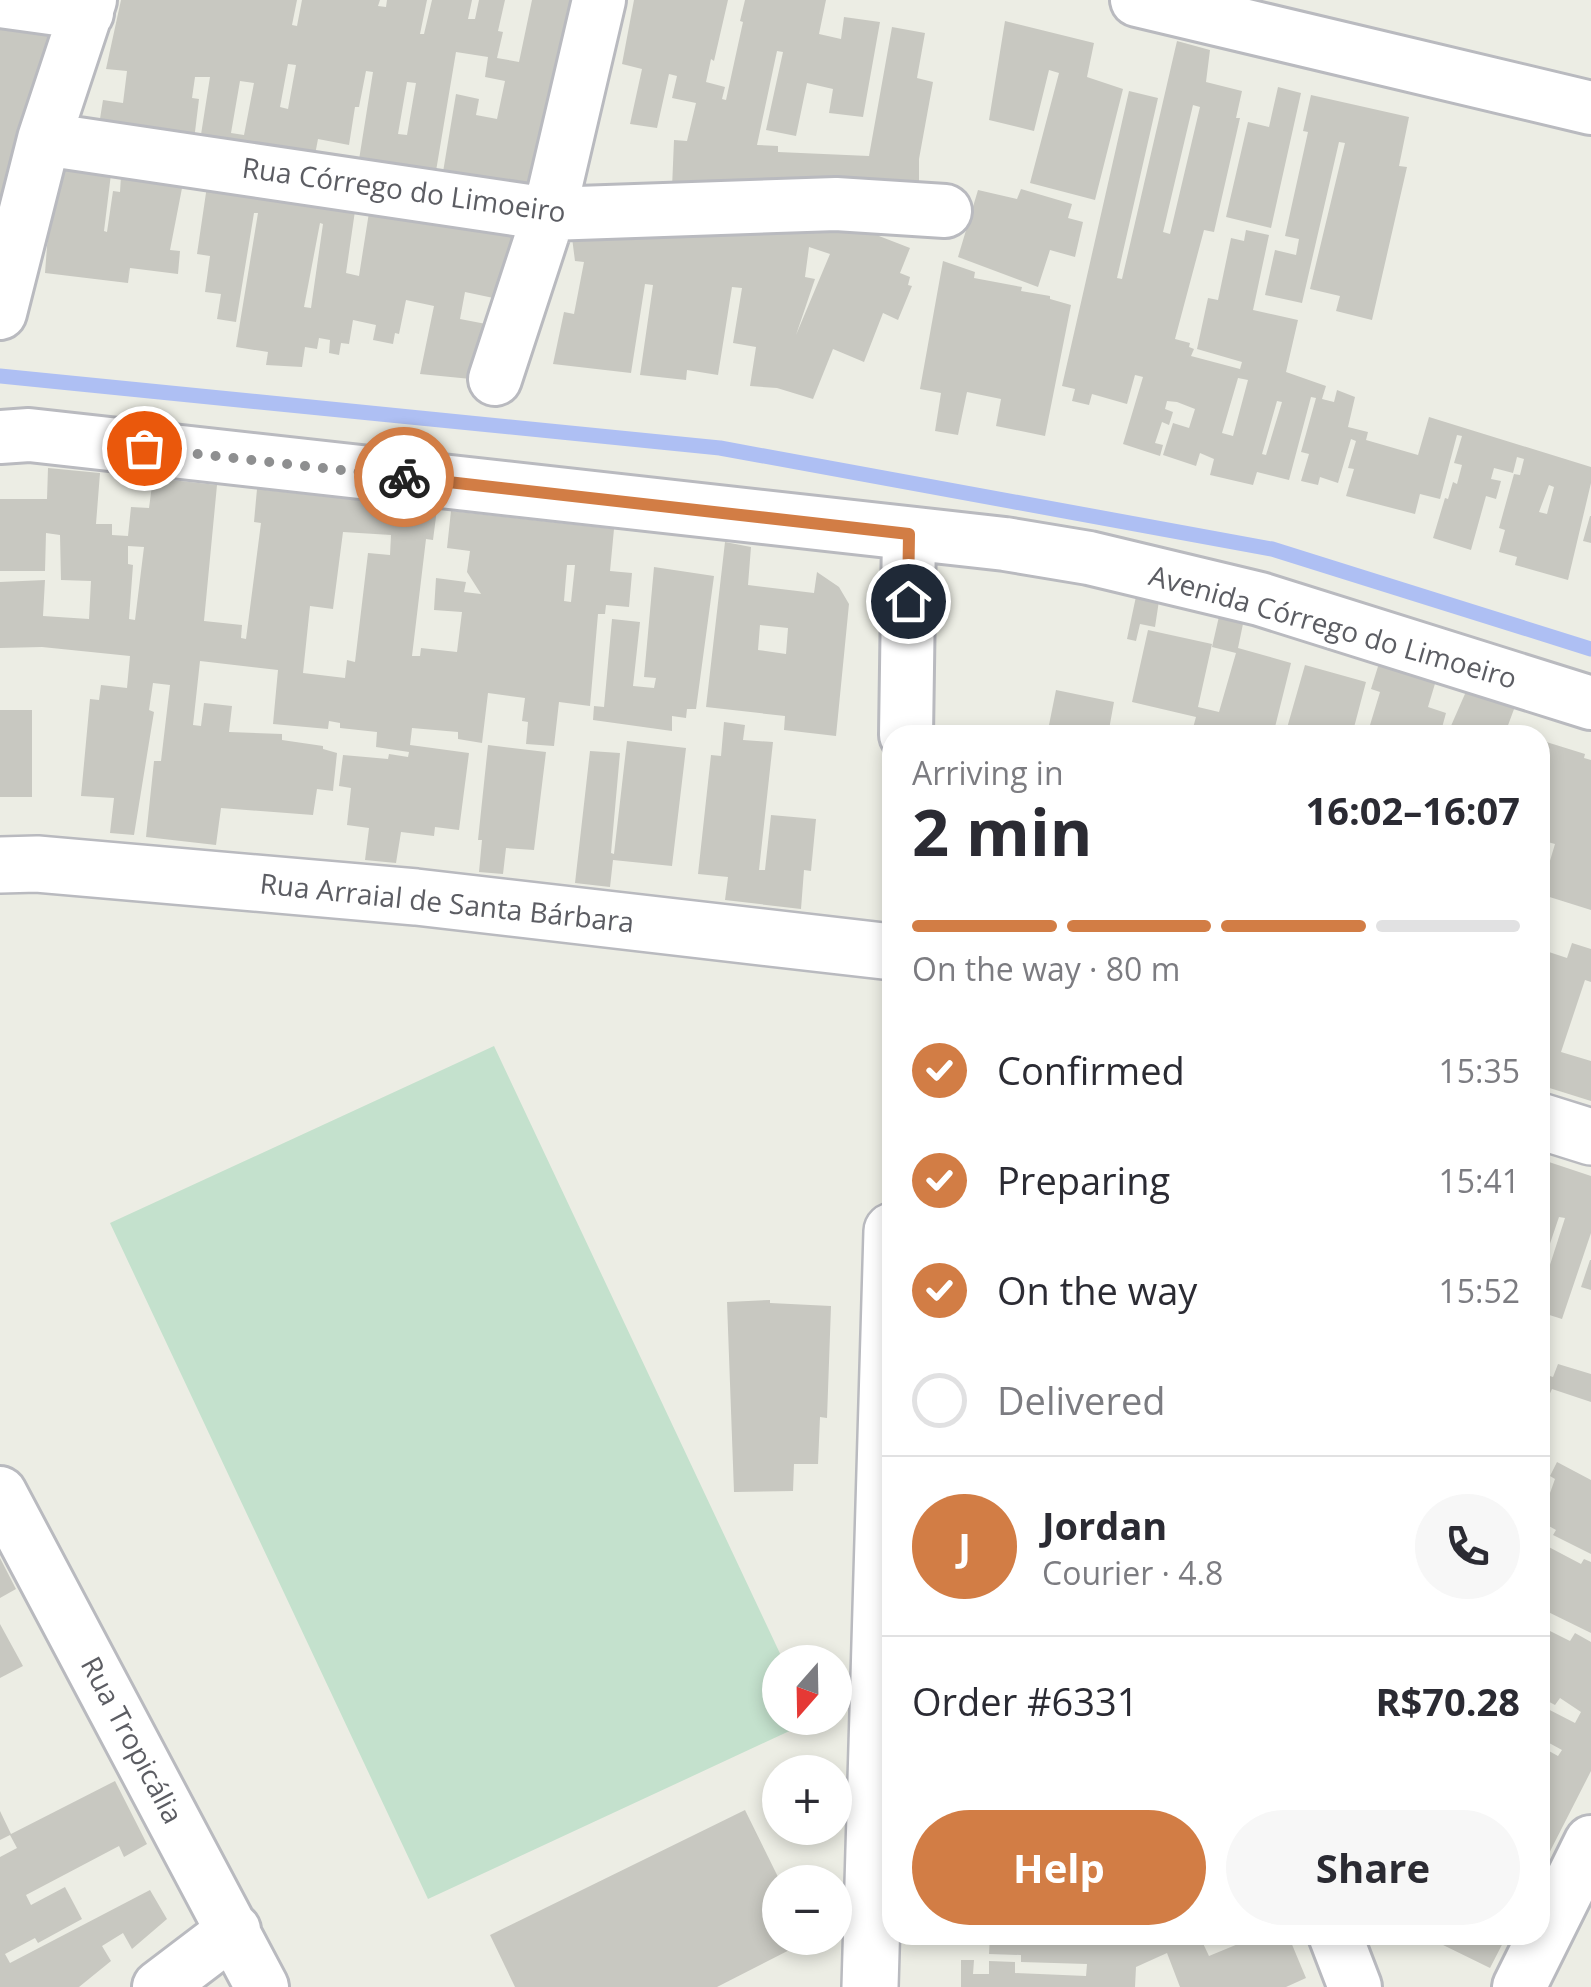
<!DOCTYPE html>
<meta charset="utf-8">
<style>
:root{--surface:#fff;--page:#f7f7f7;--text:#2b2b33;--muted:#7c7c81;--line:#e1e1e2;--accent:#d27d45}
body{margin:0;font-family:"Open Sans",sans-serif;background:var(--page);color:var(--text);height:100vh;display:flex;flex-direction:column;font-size:38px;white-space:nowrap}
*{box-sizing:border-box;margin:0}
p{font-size:32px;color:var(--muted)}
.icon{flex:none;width:55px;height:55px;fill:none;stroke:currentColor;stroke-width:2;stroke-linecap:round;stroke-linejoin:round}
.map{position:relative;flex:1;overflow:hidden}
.sheet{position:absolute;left:882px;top:725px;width:668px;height:1220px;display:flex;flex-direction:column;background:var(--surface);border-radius:30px;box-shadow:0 5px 15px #0003}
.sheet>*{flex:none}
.needle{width:65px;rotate:200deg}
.buttons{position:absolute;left:762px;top:1645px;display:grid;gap:20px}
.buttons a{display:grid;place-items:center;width:90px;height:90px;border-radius:50%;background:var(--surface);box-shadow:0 5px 15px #0003;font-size:50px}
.pin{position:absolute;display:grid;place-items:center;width:85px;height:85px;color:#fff;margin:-42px;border:5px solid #fff;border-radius:50%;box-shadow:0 2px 10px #0007}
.courier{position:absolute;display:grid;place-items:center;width:100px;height:100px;margin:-50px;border:8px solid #d27d45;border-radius:50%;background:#fff;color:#222;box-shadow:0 2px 12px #0007}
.overview em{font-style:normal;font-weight:700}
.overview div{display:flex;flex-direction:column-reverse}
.overview{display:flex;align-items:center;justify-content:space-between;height:170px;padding:0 30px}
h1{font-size:65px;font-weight:700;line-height:75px}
.bar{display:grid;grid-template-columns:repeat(4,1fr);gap:15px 10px;align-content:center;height:120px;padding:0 30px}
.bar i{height:12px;border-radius:8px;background:var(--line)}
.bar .on{background:var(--accent)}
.bar p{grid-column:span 4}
.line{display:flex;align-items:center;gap:25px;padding:0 30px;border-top:2px solid var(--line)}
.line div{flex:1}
.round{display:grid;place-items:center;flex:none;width:105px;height:105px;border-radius:52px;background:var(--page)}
ol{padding:0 30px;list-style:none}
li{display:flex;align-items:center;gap:30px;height:110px}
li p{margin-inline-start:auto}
li .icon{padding:10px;border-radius:50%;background:var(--accent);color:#fff;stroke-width:4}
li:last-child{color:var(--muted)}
li i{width:55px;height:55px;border:5px solid var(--line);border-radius:50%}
.action{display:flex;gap:20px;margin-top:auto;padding:20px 30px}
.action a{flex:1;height:115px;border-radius:60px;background:var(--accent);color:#fff;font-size:40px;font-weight:700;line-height:115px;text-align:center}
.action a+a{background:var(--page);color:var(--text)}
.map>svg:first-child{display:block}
</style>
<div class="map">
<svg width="1591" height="1987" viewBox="0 0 1591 1987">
<rect width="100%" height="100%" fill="#ecede4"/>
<path fill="#c4e1cd" d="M494,1046L784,1662H780V1718H810L811,1721L428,1899L110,1223Z"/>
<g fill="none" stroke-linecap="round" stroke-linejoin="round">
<path stroke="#aebff3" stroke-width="15" d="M0,376L720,448L1272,549L1591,649"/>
</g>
<path fill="#c8c8c1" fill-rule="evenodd" d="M121,0H297L292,25L297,26L302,0H380L378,6L386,7L387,0H427L420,34H424L432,0H472L468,19H475L479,0H505L498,31L503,32L497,58L519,62L532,0H580L534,188L442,178L456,94L479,99L476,115L497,119L505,81L485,77L488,57L456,52L435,177L358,166L373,72L366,71L359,107H355L349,145L318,139L314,160L200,141L210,77H195L192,98L199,99L194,140L99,125L103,100L123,103L127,71L106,69ZM288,64L296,65L288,109L280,107ZM240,81L254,83L244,135L231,133ZM407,82L416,83L407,135L398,134Z
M634,0H728L714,61L711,59L706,82L725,87L722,99L726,100L743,22L740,21L745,0H826L819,34L841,39L844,17L880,22L863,117L829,113L833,89L807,83L796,136L766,130L783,52L777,51L757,145L778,146V152L869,156L892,27L925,33L917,78L933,82L919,159V187L672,188L674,140L687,141L696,103L672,98L677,76L669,74L657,128L630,124L642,69L622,64Z
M0,19L60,29L33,129L20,128L13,176L0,220Z
M1005,21L1094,43L1087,77L1123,89L1095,200L1030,183L1059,73L1049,70L1034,131L989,120Z
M1177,41L1210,50L1206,82L1242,91L1236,118H1240L1214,232L1204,230L1175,339L1190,343L1189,347L1194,349L1191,356L1240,369L1242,362L1197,349L1208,298L1218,300L1231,238L1244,241L1246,230L1269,235L1253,310L1298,320L1286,372L1326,386L1322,399L1334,402L1337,390L1355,397L1348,427L1368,432L1366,440L1418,455L1429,417L1591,467V483L1568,580L1515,565L1517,557L1499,552L1505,530L1499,528L1514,474L1520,475L1524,459L1517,457L1513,473L1494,468L1491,479L1501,481L1496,499L1486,496L1471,550L1433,538L1445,498L1448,499L1453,482L1457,484L1462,465L1454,463L1462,436L1457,435L1440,499L1420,494L1415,514L1346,496L1354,469L1348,468L1356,441L1351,439L1338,483L1320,477L1318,485L1301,481L1309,454L1301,452L1316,398L1311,397L1289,480L1257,472L1253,485L1210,475L1214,459L1200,453L1196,466L1163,455L1173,423L1189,428L1195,409L1177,402L1167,401L1165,409L1173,412L1169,425L1162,422L1155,443L1163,445L1160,456L1123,444L1143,377L1135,375L1127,404L1092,394L1089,405L1072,401L1075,389L1062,386L1129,91L1158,98L1117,278L1122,279ZM1193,105L1200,107L1170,234L1163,232ZM1238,378L1248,380L1233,436L1222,433ZM1277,401L1282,402L1266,455L1262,454ZM1549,485L1554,487L1547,514L1539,512Z
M1278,87L1301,93L1271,228L1226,217L1248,122L1269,127Z
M1311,95L1409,117L1399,166L1407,167L1372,320L1336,311L1340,296L1310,289L1345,143L1339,142L1302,303L1265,295L1275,250L1296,255L1299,239L1285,236L1308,132L1303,131Z
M53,167L111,174L104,231L107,232L113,191L120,192L121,176L183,183L170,250L180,251L178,274L130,268L128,283L45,273Z
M207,186L356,204L346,273L359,276L370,206L521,227L503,300L465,292L460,319L486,324L471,379L420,374L434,306L406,300L399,334L395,333L393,344L373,340L376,325L353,320L349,344L341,343L339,355L329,353L330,340L319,338L317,349L305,347L302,367L266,365L268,352L236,347L258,213H254L236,322L217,319L221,294L205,292L210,256L197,254ZM320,223L323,224L311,308L304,307Z
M1021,189L1072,204L1068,218L1083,222L1075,257L1050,250L1038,287L958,257L978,190L1017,199Z
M570,222L882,230L879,236L910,248L900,273L910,277L908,285L912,286L898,320L883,313L864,362L833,349L813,399L777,388L750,386L756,347L733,343L742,288L732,287L718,375L687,370L686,380L640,375L653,285L645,284L631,373L553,364L564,312L574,314L584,262L575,261ZM809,247L830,254L796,335L815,279L805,277Z
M943,261L975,272L974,278L1022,287L1021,291L1050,296V299L1071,305L1045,436L996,426L1001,399L967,392L958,435L935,431L941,393L920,389Z
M48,468L100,473L96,524H112V535L128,536L131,507L149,508L153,478L217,485L204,621L242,625L241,638L246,639L261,523L254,522L257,489L437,509L433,540L426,539L412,656H420L421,648L457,652L462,612L434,610L436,578L466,582L464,592L481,594L467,572L470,551L447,548L451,511L614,529L610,571L632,573L629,607L606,605L605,614H598L590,706L559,702L554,746L526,744L528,722L522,721L525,698L488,693L482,743L458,739V732L412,728L410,745L469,753L459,830L435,827L434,836L401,832L396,863L365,860L369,828L347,825L351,788L339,786L343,755L388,759L389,754L408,757L409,752L376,747L377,732L340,728V723L329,721L328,729L273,724L278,670L200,661L193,725L201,726L204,703L232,706L229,732L282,734V740L323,746V749L337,753L333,791L317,789L313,815L221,808L216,845L146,837L154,761H161L170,685L153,683L149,710L154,712L134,835L110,833L114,798L81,796L90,699L99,700L101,685L127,688L130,656L42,647L0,648V582L45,580L43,616L89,619L91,581L61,580L60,535L46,533L45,571H0V499H47ZM343,532L391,535L390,555L368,553L355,662L347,660L345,678L303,673L310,606L333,609ZM128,546L144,547L135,620L129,619L133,565L128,564ZM567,565H575L571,602L564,601Z
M1590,516H1591V543L1583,541Z
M725,542L751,547L748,585L814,593L817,572L839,587L849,604L836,736L784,730L785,716L706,707ZM760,625L788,628L786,654L758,650Z
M654,567L714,576L696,709H687L686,718L672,716V731L593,720L594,706L604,707L612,619L640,622L633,686L654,688L656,678L644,677Z
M1138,587L1160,594L1155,627L1140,624L1136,641L1127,639Z
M1220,612L1244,619L1238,648L1291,663L1273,735H1191L1196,717L1132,702L1148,630L1212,644L1198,707L1219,712L1236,653L1212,647Z
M1380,660L1437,677L1428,707L1446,713L1440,735H1367L1380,692L1371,689Z
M1305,665L1366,682L1352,735H1285Z
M1468,687L1517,701L1507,728L1516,731L1514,735H1447Z
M1056,690L1114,702L1108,735H1047Z
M0,710H32V797H0Z
M724,722L745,725L743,740L773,742L759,870H765L771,815L816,819L811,871L804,870L801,909L725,900L728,877L698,874L711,755L721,756Z
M1540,740L1585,754L1584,758L1591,760V910L1540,894L1555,844L1540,840Z
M627,741L686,748L672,866L613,860L610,887L575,883L590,751L620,753L611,853L614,854Z
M488,745L546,752L534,850L506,848L503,874L479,872L482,840H478Z
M1572,943L1591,949V982L1585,980L1561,1052L1591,1061V1101L1540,1085V968L1546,951L1567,958Z
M1540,1159L1591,1176V1233L1562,1319L1540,1312V1296L1565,1218L1559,1217L1540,1273Z
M1590,1260H1591V1290L1581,1287Z
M770,1300V1303L831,1306L827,1418L820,1417L818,1464H794L793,1491L734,1492L727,1302Z
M1558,1364L1591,1374V1402L1552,1389L1540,1415V1373L1553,1377Z
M1557,1462L1591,1480V1554L1553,1535L1556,1530L1540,1521L1555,1479L1550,1476Z
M1540,1536L1546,1539L1543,1544L1581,1564L1584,1559L1591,1562V1633L1540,1608Z
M0,1558L16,1589L0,1598Z
M0,1624L23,1666L0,1678Z
M1540,1626L1570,1641L1575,1633L1591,1642V1771L1540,1871V1746L1558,1756L1562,1750L1540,1738V1705L1575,1723L1581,1712L1560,1698L1555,1705L1540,1697Z
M115,1781L147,1844L124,1857L119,1846L26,1895L31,1905L65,1887L82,1919L38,1943L35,1938L5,1954L10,1963L150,1890L167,1919L132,1949L123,1933L102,1946L111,1961L79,1987H0V1857L17,1848L10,1835L0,1840V1811L11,1834Z
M745,1810L780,1881V1938H808L809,1940L717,1987H515L490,1935Z
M990,1935H1199L1209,1956L1255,1937L1256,1941L1269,1935H1288L1306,1978L1286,1987H1180L1167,1953L1136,1967L1135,1987H961V1960H974L973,1974H989V1961L1015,1962V1973L1086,1976L1087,1964L1021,1962V1955L989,1954Z
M1443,1935H1507L1490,1968L1439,1943Z"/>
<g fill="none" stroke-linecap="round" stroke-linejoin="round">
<defs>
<path id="minor" d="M1137,0L1591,108
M0,1L87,13
M44,139L549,214L836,204L945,211
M0,313L44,139L90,0
M495,379L549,214L599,0
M0,437L29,435L1005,544L1089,558L1260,599L1591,703
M906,735L909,534
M0,1493L262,1987
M1335,1935L1355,1987
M159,1987L234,1930
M1519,1987L1591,1842"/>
<path id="tertiary" d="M0,865L37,864L416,897L892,952
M1540,1121L1591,1137
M870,1987L892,1231"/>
</defs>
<use href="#minor" stroke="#b9babf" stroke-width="58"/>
<use href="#tertiary" stroke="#b9babf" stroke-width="60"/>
<use href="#minor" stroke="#fff" stroke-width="52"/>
<use href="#tertiary" stroke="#fff" stroke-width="55"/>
</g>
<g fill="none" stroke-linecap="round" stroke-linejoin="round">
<path stroke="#8e8f90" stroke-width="10" stroke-dasharray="0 18" d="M144,448L404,477"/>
<path stroke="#d27d45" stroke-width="12" d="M404,477L909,534L908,601"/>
</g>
<g text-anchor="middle" stroke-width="9" stroke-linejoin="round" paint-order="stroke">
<g font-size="28" fill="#5c5d63" stroke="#fff">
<text transform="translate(404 190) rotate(8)" y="10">Rua Córrego do Limoeiro</text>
<text transform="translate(1333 627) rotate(16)" y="10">Avenida Córrego do Limoeiro</text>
<text transform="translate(447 903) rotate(6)" y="10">Rua Arraial de Santa Bárbara</text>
<text transform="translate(132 1740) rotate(62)" y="10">Rua Tropicália</text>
</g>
</g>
</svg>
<div class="buttons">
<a><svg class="needle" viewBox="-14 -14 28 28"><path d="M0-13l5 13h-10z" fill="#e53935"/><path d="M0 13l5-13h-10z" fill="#7c7c81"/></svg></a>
<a>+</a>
<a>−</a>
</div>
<div class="pin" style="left:144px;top:448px;background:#ea580c"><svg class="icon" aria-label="bag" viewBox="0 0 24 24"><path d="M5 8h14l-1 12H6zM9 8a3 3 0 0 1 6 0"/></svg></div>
<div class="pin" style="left:908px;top:601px;background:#1f2937"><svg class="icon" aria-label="home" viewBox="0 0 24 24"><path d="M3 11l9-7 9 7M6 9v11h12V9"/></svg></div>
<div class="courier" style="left:404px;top:477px"><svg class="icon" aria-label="bike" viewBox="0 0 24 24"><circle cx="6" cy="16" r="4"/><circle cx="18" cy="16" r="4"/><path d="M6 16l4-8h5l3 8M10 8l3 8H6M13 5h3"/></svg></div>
<section class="sheet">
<div class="overview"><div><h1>2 min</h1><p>Arriving in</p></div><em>16:02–16:07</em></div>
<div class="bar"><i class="on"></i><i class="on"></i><i class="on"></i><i></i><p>On the way · 80 m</p></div>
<ol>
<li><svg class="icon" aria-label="check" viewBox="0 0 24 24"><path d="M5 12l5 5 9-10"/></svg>Confirmed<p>15:35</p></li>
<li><svg class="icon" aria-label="check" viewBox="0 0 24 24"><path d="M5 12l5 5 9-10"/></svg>Preparing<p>15:41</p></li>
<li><svg class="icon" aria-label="check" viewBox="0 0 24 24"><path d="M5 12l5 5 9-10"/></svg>On the way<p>15:52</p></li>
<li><i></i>Delivered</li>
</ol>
<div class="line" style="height:180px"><b class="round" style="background:var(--accent);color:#fff">J</b><div><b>Jordan</b><p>Courier · 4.8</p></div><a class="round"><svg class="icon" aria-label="phone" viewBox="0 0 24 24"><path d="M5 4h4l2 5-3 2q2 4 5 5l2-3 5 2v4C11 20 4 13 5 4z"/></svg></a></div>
<div class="line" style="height:130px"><div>Order #6331</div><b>R$70.28</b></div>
<div class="action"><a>Help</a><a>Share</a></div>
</section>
</div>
